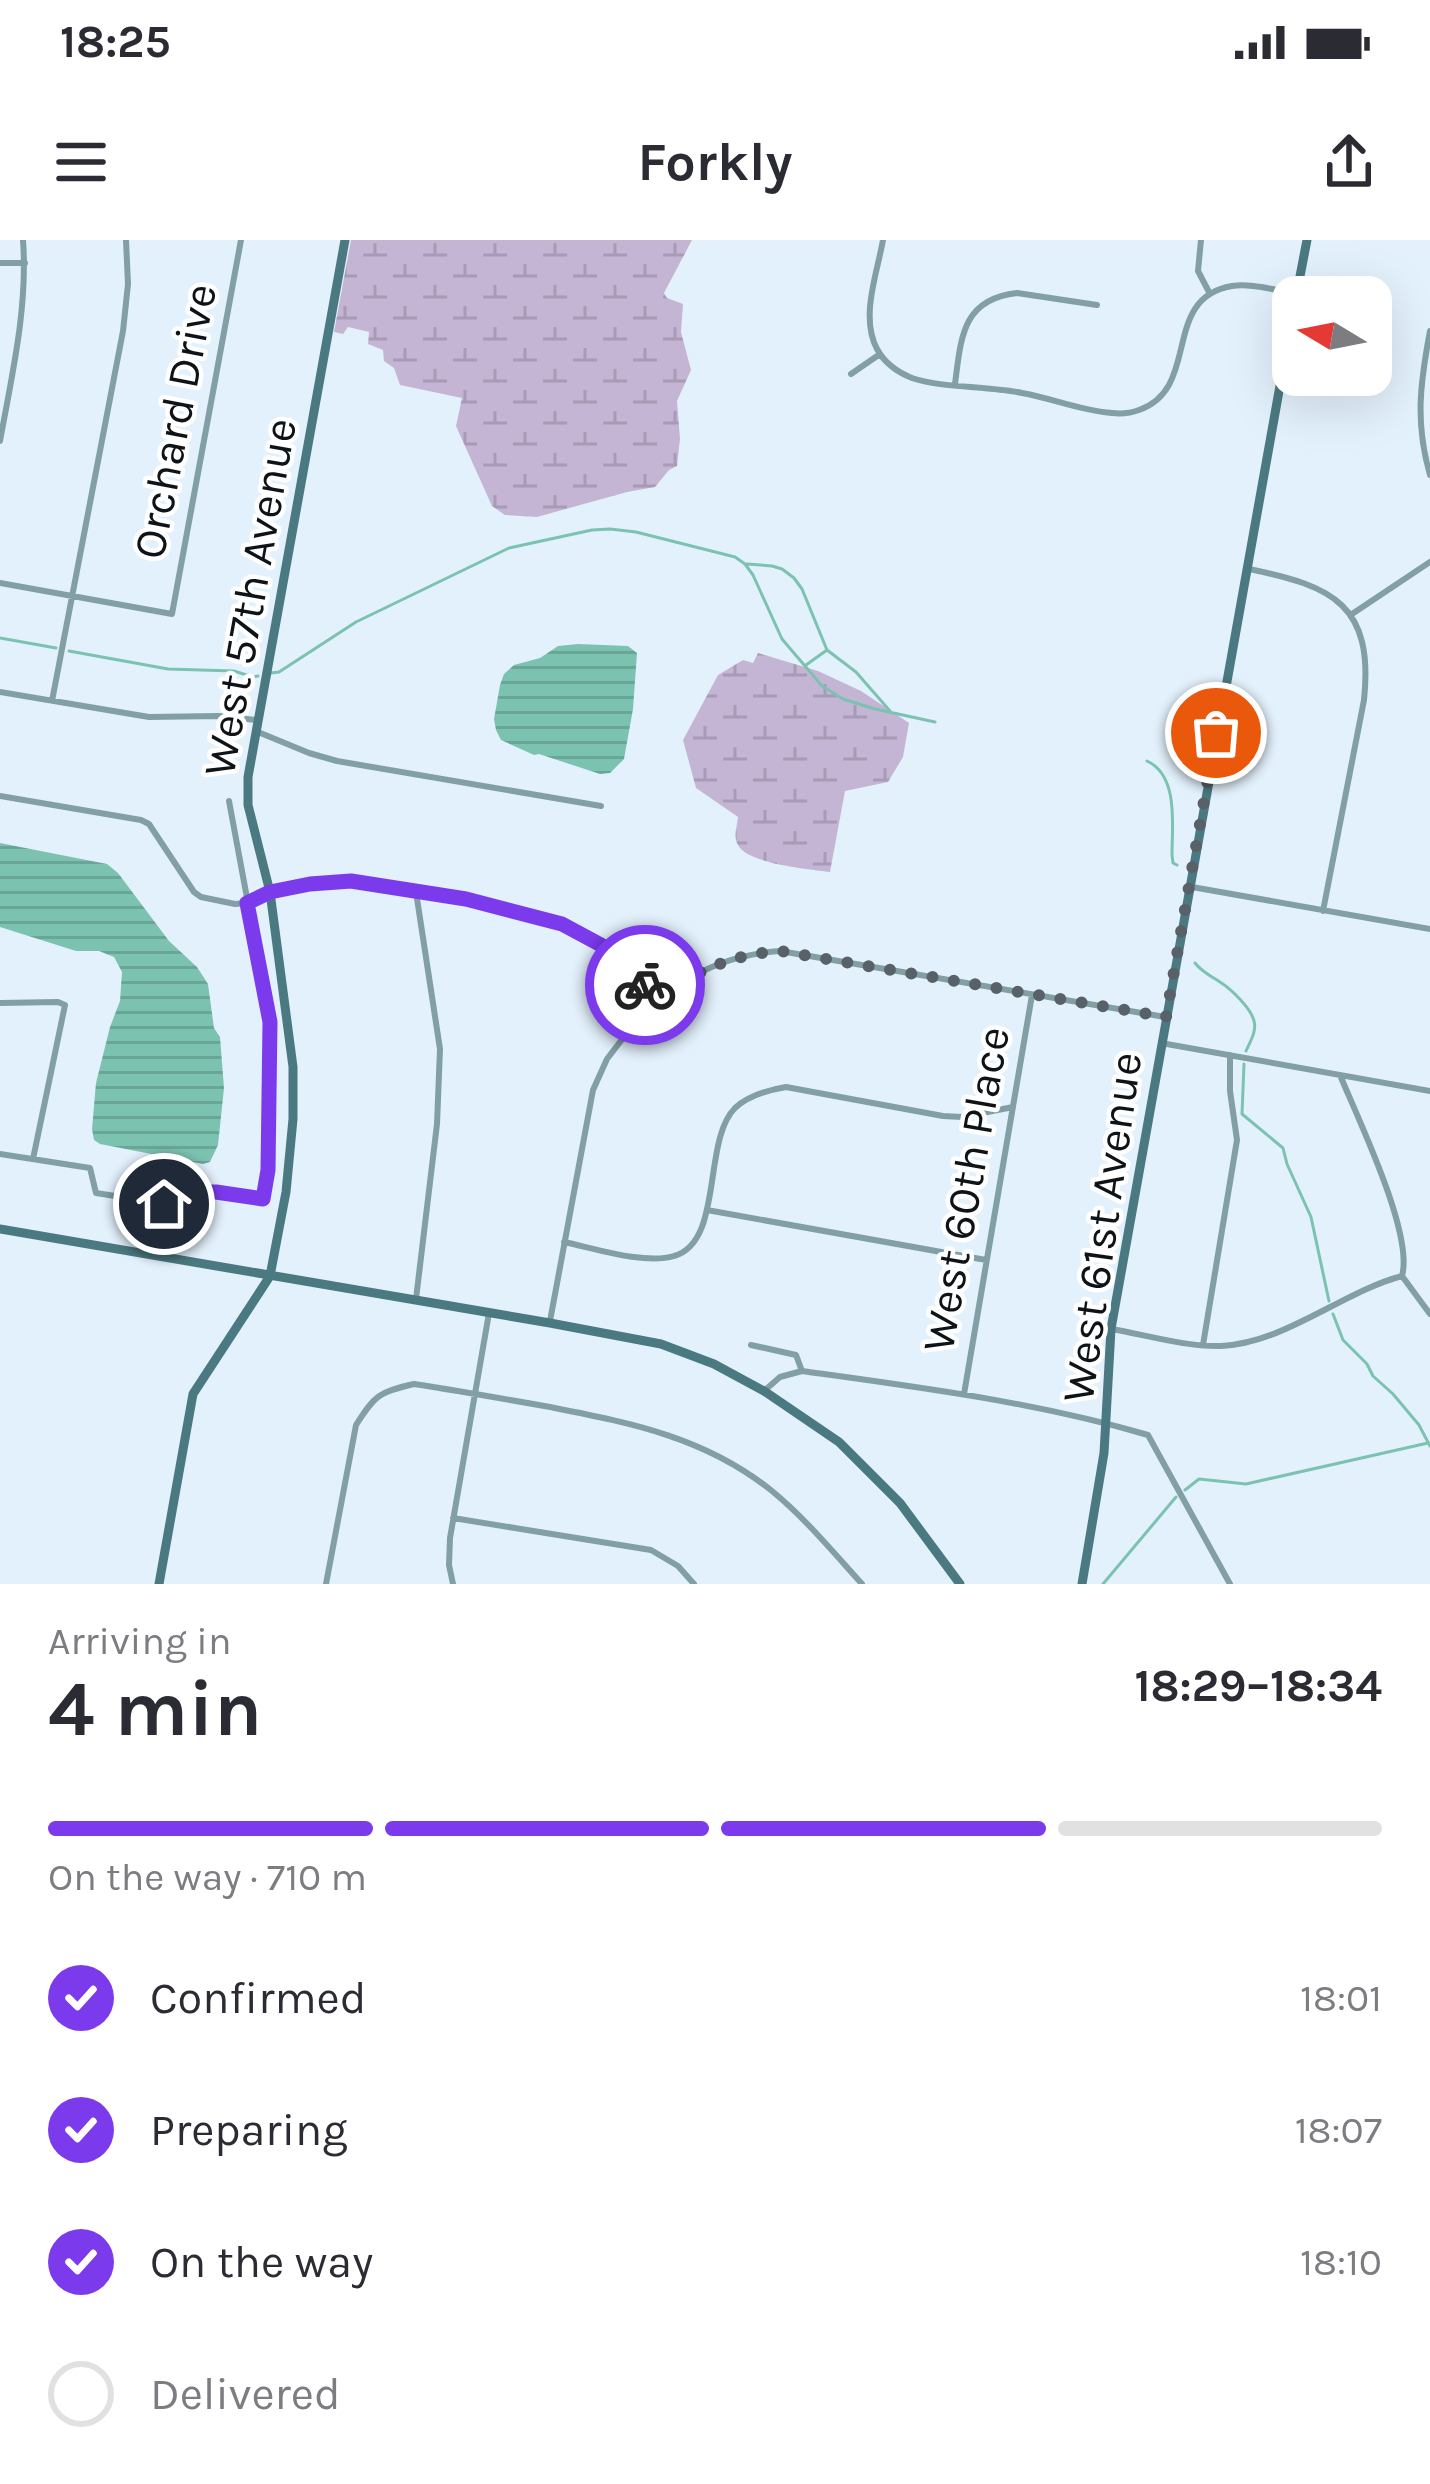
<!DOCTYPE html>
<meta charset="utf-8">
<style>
:root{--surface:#fff;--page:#f7f7f7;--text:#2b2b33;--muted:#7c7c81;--line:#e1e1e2;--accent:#7c3aed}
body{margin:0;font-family:Karla,sans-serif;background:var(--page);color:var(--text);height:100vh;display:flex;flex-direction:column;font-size:45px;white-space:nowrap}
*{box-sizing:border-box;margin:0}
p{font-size:39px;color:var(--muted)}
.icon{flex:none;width:66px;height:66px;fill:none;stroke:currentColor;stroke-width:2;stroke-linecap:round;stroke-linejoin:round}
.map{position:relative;height:1344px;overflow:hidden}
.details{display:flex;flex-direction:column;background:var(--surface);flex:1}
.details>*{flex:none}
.needle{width:78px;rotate:280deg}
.fabs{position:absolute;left:1272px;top:36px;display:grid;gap:24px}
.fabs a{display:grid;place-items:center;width:120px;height:120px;border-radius:24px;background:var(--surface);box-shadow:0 12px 48px #0002;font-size:60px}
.pin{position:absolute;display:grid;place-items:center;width:102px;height:102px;color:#fff;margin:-51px;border:6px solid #fff;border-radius:50%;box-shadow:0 3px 12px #0007}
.courier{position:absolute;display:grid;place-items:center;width:120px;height:120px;margin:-60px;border:9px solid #7c3aed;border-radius:50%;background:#fff;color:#222;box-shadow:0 3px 15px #0007}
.head em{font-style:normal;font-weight:700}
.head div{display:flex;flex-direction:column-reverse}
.head{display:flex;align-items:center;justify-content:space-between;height:204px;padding:0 48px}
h1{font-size:78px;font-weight:700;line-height:90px}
.bar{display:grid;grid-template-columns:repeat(4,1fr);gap:18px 12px;align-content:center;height:144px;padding:0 48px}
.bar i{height:15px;border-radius:9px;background:var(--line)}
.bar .selected{background:var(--accent)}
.bar p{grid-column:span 4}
ol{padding:0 48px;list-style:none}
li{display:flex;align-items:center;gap:36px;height:132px}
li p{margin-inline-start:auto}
li .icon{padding:12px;border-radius:50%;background:var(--accent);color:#fff;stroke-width:4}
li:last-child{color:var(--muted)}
li i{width:66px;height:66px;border:6px solid var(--line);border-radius:50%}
.status{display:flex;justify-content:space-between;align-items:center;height:84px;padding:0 60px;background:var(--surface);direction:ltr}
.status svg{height:33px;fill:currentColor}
header{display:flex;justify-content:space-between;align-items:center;height:156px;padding:0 48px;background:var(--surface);font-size:54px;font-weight:700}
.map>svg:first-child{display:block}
</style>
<div class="status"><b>18:25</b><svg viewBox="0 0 49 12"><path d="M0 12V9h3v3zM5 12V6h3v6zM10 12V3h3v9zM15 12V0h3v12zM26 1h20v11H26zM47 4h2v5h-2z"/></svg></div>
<header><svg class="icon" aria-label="menu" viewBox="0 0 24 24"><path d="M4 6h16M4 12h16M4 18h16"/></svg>Forkly<svg class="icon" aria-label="share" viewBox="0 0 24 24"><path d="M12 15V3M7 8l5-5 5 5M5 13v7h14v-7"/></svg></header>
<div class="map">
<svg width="1430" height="1344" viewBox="0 0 1430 1344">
<defs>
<pattern id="wetland-marsh" width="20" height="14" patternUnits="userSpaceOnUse" patternTransform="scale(3)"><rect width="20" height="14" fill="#c5b5d4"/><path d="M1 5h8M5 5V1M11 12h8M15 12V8" fill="none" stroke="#a89bb5"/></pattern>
<pattern id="water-rules" width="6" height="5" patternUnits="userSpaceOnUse" patternTransform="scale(3)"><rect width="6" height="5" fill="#7cc2b1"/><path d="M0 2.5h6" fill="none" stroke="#6aa698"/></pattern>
</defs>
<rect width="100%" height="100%" fill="#e3f1fc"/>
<path fill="url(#wetland-marsh)" d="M351,0H692L664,53L667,58L683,64L681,92L691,130L677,161L680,199L677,226L669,230L655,247L627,252L537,277L505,275L492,266L456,186L462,158L400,145L394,128L384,121L383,110L368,104L369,92L348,87L343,94L334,92Z
M758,413L818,431L861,451L909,483L903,517L888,542L845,551L830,632C809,629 748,624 738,605C733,596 737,587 738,577L696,548L683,500L718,435L743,420L753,423Z"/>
<path fill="url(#water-rules)" d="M578,404L628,406L637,413L633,469L624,519L610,533L600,534L539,514L534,515L501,500L496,490L494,479L500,445L504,434L514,425L540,418L558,406Z
M0,603L107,624L118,633L169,701L197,727L208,744L214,788L220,797L224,848L218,905L210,922L203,924L100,904L94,900L92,889L96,843L110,787L120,761L122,732L114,717L99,711H76L0,687Z"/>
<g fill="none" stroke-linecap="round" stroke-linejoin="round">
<path stroke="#7cc2b1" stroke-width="3" d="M747,324L772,326L782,329L794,338L802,349L827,410L856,432L890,471
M0,398L56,408
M69,411L168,429L234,431L253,437L258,436
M806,425L827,410
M271,433L279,432L356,382L509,308L592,290L610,289L636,292L735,317L745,324L753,335L782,399L822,446L843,459L875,469L935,482
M1147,521C1179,536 1172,585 1172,615L1173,623L1177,625
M1195,723C1203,733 1210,735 1220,742C1231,749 1251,768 1254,781C1257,791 1250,802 1246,811
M1244,824L1242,874L1283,908L1287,924L1311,977L1329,1061
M1333,1074L1343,1100L1367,1124L1373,1136L1393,1154L1419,1185L1430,1206
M1185,1250L1199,1239L1246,1244L1428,1203
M1103,1344L1176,1257"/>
<path stroke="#819fa5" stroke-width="6" d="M883,0C877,34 860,77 877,109C884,122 897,132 912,138C940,148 989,146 1022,153C1051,158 1082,171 1112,173C1121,174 1131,173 1139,170C1202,148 1160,58 1232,46C1252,43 1277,51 1297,53
M1201,0L1198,31L1210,54
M0,23H25
M1430,91C1420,144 1415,183 1430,235
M851,134L880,114
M955,144C961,98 962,59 1017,53L1097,65
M0,201C12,135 28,67 23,0
M1249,329C1333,346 1374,365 1364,460L1323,671
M0,343L172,374L241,0
M1352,374L1430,322
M0,452L149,477L219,476L256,480
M52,461L123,91L128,44L126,0
M258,492L309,513L337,521L601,566
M0,556L141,580L149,584L194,652L201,657L235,664L247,663L270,652L310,643L351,641L466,659L563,684L601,705L656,755C702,731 727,715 780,711L1165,777
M1192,647L1430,689
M416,652L440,809L437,884L416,1059
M0,763L58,762L65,765L33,919
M1161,803L1430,851
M1340,835C1358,879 1414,994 1402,1036L1430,1074
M0,914L90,928L96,953L198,969L208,952L263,959L268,930L270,782L229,561
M707,970L986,1020
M564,1002C593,1008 645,1025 674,1016C724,1002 702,901 735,868C749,855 768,850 786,847L943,876L962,877L1013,867
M550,1081L593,850L607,819L656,755
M1111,1089C1147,1095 1185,1107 1221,1106C1285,1103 1342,1052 1402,1036
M751,1105L796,1115L802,1131
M1203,1105L1237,900L1230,851V815
M764,1151L780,1137L802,1131C918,1147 1035,1162 1148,1195L1230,1344
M964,1154L1032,755
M453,1278L651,1310L678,1326L694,1344
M326,1344L356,1185C375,1155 379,1152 414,1144C459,1151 505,1159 550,1167C631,1183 705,1197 772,1251C805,1278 833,1312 862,1344
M453,1344L449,1325L450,1298L489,1073"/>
<path stroke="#4b7981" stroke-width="9" d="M1296,57L1307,0
M0,989L550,1083L661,1104L714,1124L764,1151L839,1202L900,1263L960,1344
M159,1344L193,1154L270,1036L286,952L293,879V827L270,652L248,565V537L345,0
M1082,1344L1104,1213L1111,1089L1293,73"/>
</g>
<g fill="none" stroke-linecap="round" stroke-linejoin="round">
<path stroke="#586167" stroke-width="12" stroke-dasharray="0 21.6" d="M645,745L656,755C702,731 728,715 780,711L1166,777L1216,493"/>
<path stroke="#7c3aed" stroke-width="15" d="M164,964L198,969L208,952H216L263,959L268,930L270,782L247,663L270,652L310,644L351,641L466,659L562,684L601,705L645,745"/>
</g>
<g text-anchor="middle" stroke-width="9" stroke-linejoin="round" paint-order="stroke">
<g font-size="45" fill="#0d1317" stroke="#fff">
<text transform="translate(174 181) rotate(-79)" y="16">Orchard Drive</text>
<text transform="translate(249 357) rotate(-80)" y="16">West 57th Avenue</text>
<text transform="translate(965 949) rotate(-80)" y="16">West 60th Place</text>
<text transform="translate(1101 987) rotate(-82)" y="16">West 61st Avenue</text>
</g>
</g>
</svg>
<div class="fabs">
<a><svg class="needle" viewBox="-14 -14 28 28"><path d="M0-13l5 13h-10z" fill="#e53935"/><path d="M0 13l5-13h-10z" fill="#7c7c81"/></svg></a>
</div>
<div class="pin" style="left:1216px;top:493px;background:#ea580c"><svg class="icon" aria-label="bag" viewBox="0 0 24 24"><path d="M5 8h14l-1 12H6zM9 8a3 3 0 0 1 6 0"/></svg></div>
<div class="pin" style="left:164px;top:964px;background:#1f2937"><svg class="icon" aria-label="home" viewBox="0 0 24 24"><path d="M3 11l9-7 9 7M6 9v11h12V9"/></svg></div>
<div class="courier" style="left:645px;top:745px"><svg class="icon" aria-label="bike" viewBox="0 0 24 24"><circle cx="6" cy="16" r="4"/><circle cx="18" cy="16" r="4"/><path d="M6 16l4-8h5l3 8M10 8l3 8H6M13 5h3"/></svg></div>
</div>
<section class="details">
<div class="head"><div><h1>4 min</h1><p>Arriving in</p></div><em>18:29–18:34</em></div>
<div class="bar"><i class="selected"></i><i class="selected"></i><i class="selected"></i><i></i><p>On the way · 710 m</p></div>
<ol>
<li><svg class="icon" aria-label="check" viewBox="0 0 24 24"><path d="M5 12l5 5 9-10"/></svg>Confirmed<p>18:01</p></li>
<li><svg class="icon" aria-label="check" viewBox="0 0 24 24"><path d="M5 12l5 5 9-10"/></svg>Preparing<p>18:07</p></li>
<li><svg class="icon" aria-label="check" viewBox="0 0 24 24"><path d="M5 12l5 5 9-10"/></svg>On the way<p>18:10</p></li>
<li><i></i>Delivered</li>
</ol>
</section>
